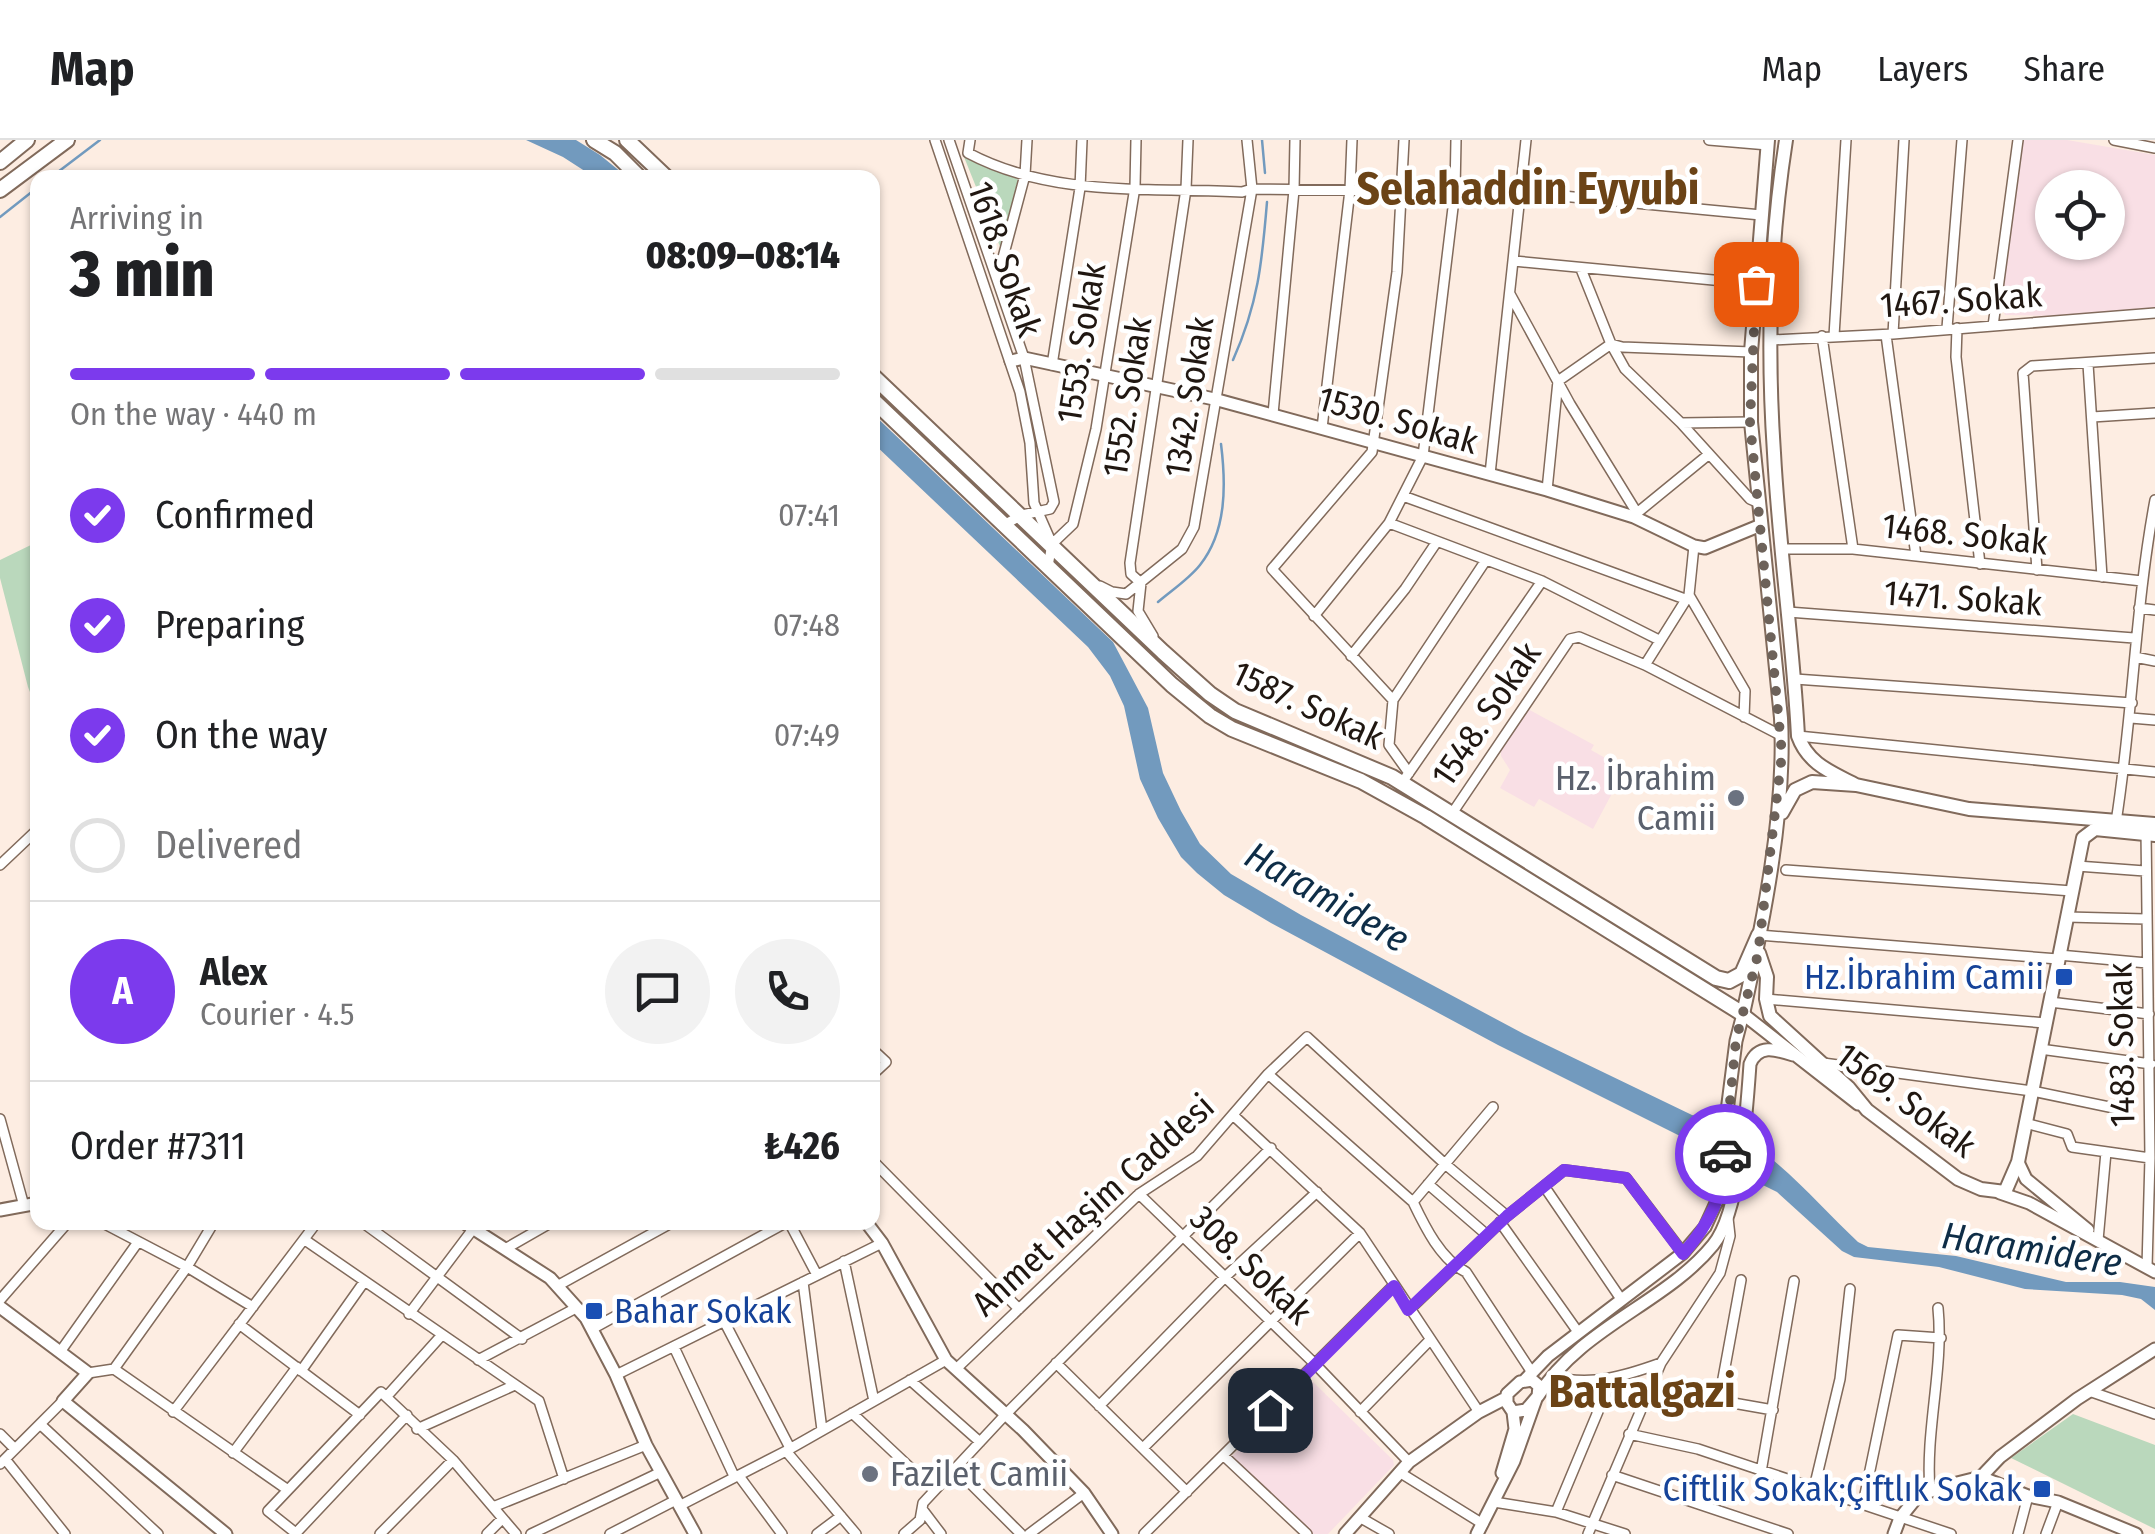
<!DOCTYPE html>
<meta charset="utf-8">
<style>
:root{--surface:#fff;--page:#f2f2f2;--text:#202124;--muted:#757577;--line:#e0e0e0;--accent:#7c3aed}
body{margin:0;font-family:"Fira Sans Condensed",sans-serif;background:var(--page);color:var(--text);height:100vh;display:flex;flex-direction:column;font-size:38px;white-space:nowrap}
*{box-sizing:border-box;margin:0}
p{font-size:32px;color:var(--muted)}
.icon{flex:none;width:55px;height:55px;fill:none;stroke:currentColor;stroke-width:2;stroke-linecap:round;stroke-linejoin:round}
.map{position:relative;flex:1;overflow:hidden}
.side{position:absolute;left:30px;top:30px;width:850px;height:1060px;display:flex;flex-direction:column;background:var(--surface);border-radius:20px;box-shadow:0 2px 8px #0004}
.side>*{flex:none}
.buttons{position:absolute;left:2035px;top:30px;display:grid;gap:20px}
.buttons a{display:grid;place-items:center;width:90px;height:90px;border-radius:50%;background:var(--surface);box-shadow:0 2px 8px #0004;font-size:50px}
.pin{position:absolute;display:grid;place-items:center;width:85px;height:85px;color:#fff;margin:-42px;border-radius:20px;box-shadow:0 5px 15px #0006}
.courier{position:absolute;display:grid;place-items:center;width:100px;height:100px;margin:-50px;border:8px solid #7c3aed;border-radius:50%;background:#fff;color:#222;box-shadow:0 2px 12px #0007}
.headline em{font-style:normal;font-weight:800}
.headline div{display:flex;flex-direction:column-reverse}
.headline{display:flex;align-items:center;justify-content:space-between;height:170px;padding:0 40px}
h1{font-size:65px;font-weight:800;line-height:75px}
.bar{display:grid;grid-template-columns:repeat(4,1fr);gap:15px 10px;align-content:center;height:120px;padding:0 40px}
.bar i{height:12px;border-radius:8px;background:var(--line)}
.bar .active{background:var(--accent)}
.bar p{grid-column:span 4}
.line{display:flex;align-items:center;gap:25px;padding:0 40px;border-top:2px solid var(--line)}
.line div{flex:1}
.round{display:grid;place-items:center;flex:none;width:105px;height:105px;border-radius:52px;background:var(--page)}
ol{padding:0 40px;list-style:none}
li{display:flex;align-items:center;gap:30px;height:110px}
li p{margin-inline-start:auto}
li .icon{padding:10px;border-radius:50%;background:var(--accent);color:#fff;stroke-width:4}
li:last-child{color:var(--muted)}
li i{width:55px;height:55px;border:5px solid var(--line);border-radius:50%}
header{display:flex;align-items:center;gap:60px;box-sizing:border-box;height:140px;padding:0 50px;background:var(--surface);border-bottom:2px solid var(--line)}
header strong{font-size:48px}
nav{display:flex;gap:55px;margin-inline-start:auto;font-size:35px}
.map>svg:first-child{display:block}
</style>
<header>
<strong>Map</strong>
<nav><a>Map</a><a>Layers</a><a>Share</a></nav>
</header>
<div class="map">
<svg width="2155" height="1394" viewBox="0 0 2155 1394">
<rect width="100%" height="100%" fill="#fdede2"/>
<path fill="#f9dfe5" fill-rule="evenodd" d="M2021,0H2067L2155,15V169L2058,176L2005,175L1997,154ZM2052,48H2108V102H2052Z
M1526,568L1594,605L1591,610L1625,629L1593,689L1539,659L1534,667L1500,648L1510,630L1501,616V609Z
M1311,1240L1393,1320L1394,1325L1328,1394H1313L1232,1316Z"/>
<path fill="#bad8bc" d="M962,12L985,27L1018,39L1001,109Z
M37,402V570L28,547L0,438V420Z
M2073,1274L2155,1305V1389L2011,1318Z"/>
<path fill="#729abe" d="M526,0H576L600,15L627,37H594L563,17Z
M872,273L1113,502L1148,568L1163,633L1181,671L1200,704L1231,734L1301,775L1524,894L1692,975C1756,989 1811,1058 1858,1102L1868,1107L1956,1116L2066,1142H2120L2155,1147V1170L2141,1159L2122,1155L2025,1149L1939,1127L1854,1117L1842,1111L1777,1052L1716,1022L1692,1002L1498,905L1271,783L1224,755L1197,733L1181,717L1158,678L1140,639L1124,566L1110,536L1088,507L873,303Z"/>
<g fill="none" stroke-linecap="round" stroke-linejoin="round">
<path stroke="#729abe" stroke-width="2.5" d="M1262,0L1265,33
M50,38L100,0
M0,77L38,47
M1233,220C1258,164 1262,123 1267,62
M1158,462C1172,450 1189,439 1200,425C1227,391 1226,344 1221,304"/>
<defs>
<path id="minor" d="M935,0L1020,252L1030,303L1034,363L1052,404L1048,426
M949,0L1024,218L1054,362L1050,369L1022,375L1004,385
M970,0L968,13C1053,58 1150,47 1242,52L1252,49L1520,52L1761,75
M1404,0L1397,132L1372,312L1272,429L1393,560L1389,605L1409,633
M1709,0L1768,5
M2114,0L2155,8
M1514,121L1755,144
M1581,129L1611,204L1625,229L1681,283L1750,359L1757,362
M998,136L1025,35L1027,0
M1510,154L1570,264L1637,373L1634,377
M1993,186L2018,0
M1947,188L1962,0
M1957,188L1956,217L1980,424
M1893,194L1904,0
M1886,195L1916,416
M1822,196L1853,409
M1834,196L1846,0
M1771,200L1893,194L2155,173
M2088,224L2102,437
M1052,225L1080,48L1082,0
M1273,274L1294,50L1295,0
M2092,277L2155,273
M1681,283L1751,282
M1322,288L1350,50L1352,0
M1490,334L1526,0
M1547,350L1558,241L1611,204L1622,207L1751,212
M1403,356L1685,459
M1637,373L1708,315
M1389,383L1542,441L1659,500
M1052,404L1073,384L1096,289L1135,47L1136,0
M1781,409H1853L2142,441
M2037,430L2023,233L2032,226L2155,218
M1141,443L1131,434L1130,423L1186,49L1188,0
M1141,443L1138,471L1153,496
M1100,446L1112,452L1126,454L1182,409L1194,387L1252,49L1247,0
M1689,455L1745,551L1744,577
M2139,468L2155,470
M1788,472L2134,498
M1314,476L1389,383L1423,316L1455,51L1456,0
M1351,516L1405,449L1436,403
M2135,517L2155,521
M1645,525L1689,455L1694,406
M1795,539L2132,563
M1393,560L1486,420
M2131,578L2155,580
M1798,596L2155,632
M1406,637L1542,441
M1451,675L1570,499L1579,497L1645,525L1782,596
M2116,682C2133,575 2135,467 2155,360
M2146,690L2150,1018L2147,1127
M0,725L38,689
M2077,726L2145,731
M1786,730L2072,751
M2067,777L2146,779
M1759,795L2058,819
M2059,815L2147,823
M1766,859L2045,883
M2050,862L2149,874
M872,909L886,922L872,935
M2040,909L2151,924
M1823,923L2032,951L2114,968
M1268,934L1413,1062
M1493,967L1413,1062C1425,1087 1441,1120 1466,1132L1531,1231
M1234,976L1360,1093L1479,1272
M0,979L24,1066
M2025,983L2067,994L2072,1007L2150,1018
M872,1020L1019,1169
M1428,1044L1487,1095
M1544,1046L1621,1159
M1139,1054L1316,1225L1409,1322
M101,1082L187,1127L253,1167
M362,1082L522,1199
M789,1082L817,1135
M1500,1082L1578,1192
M305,1100L539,1261L564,1339
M2098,1100L2106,1012
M505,1109L552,1082
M844,1121L874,1261
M803,1142L822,1290
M557,1146L673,1082
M0,1160L68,1082
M1409,1170L1507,1076L1564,1030L1626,1038L1683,1113
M409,1174L473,1089
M724,1181L790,1308
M239,1184L360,1275
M592,1189L787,1082
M674,1207L734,1336
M60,1212L138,1102
M478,1220L576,1168
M1056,1223L1187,1352
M114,1229L288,1350
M956,1229L1139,1054L1197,1016L1268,934L1307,897L1445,1024L1507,1076
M301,1231L364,1142
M88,1233L114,1229L187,1127L214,1082
M616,1235L882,1103
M1552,1236C1590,1247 1625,1236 1661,1223
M910,1240L980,1302
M1648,1248L1773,1270
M2089,1251L2155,1274
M388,1255L441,1196
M1719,1260L1741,1140
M1099,1266L1225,1137L1317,1052
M173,1272L317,1082
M1360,1272L1430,1200
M852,1273L934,1350
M40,1284L158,1394
M417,1289L515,1245
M0,1294L15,1309
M1629,1294L1698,1309L1951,1394
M1143,1308L1360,1093
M786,1311L856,1394
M233,1313L297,1227
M1224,1316L1307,1394
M5,1319L65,1394
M0,1324L63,1261
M955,1328L1021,1394
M1399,1332L1483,1384
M1761,1332L1794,1141
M1612,1335L1788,1394
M739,1336L782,1394
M1814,1348L1840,1239L1850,1149
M1930,1351C1925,1290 1944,1229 1938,1168
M1494,1362L1556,1372L1625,1394
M1863,1364L1898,1195L1941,1198
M679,1366L786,1311L946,1220
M493,1367L646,1305
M922,1369L941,1394
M1556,1372L1612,1238
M1361,1378L1389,1394
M296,1393L407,1275
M297,1394L268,1371L381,1252L453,1320L516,1394
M380,1394L453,1320
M487,1394L502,1379
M531,1394L661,1332
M610,1394L676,1360
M817,1394L841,1376
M904,1394L920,1380L923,1363L1006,1274L1271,1008
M1029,1394L1084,1353
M1144,1394L1393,1146
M1588,1394L1661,1223L1720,1133L1730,1096L1728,1078
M2018,1394L2028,1356
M2046,1394L2058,1362"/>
<path id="tertiary" d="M1011,221L1024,218L1214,259L1547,350L1634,377L1694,406L1705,408L1761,385
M2018,1022L2026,1039L2088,1090
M2000,1053L2029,1063L2155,1132
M0,1070L38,1063
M463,1082L550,1138L586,1178L616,1235L646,1305L695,1394
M866,1082L882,1103L946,1220L1023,1290L1084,1353L1112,1394
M0,1167L88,1233L63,1261L226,1394
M1525,1240L1548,1216L1683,1113L1705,1087L1722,1050L1726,979L1736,901L1743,874L1858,964
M1532,1240L1539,1246L1538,1256L1526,1270L1513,1272L1507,1263V1254L1520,1242Z
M1538,1256C1581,1187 1666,1163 1713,1105C1740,1073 1747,968 1750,924C1758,904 1775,909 1793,915
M1502,1333L1515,1289L1513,1272
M1981,1337L2000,1317L2077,1259L2155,1209
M1345,1394L1409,1322L1479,1272L1506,1258
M1477,1394L1514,1321L1536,1259
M1894,1394L1900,1378L1917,1357L1941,1347L1981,1337L2028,1356L2058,1362L2136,1394"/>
<path id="secondary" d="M1786,0C1770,102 1767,210 1774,313C1779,408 1793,501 1798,596C1808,624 1831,632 1856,645
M1782,673L1795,650L1812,642L1856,645L1969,669L2155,684
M2083,698L2095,689L2155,695
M1759,813L1767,837L1766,859L1770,876L1849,948L1867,970L1958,1039L1981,1049L2005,1052L2018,1022L2083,698
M1743,874C1763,783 1786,671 1781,578L1751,282V212L1768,0"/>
<path id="primary" d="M594,0L615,13L640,38
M627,0L667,38
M0,22L27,0
M0,50L67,0
M872,235L1163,512L1210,554L1235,571L1392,637L1716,838L1729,841L1742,834L1759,795
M872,259L1172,545L1210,576L1232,589L1361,641L1426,677L1743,874"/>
</defs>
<use href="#minor" stroke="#816a5b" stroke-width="12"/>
<use href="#tertiary" stroke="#816a5b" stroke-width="15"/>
<use href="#secondary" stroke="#816a5b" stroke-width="16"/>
<use href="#primary" stroke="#816a5b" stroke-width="18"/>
<use href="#minor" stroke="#fff" stroke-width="9"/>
<use href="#tertiary" stroke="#fff" stroke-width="11"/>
<use href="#secondary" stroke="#fff" stroke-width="12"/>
<use href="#primary" stroke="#fff" stroke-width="14"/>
</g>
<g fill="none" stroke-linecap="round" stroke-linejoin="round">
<path stroke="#6d625a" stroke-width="10" stroke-dasharray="0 18" d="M1725,1014L1736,900L1758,814L1782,614L1750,282L1756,144"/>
<path stroke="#7c3aed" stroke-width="12" d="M1270,1270L1394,1146L1408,1170L1507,1076L1564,1030L1626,1038L1683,1114C1710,1083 1724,1055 1725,1014"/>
</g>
<g fill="#6b7280" stroke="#fff" stroke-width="4">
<circle cx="1736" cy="658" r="10"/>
<circle cx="870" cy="1334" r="10"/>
</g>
<g fill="#1a4fb4" stroke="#fff" stroke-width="4">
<rect x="2054" y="827" width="20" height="20" rx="5"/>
<rect x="584" y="1161" width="20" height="20" rx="5"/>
<rect x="2032" y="1339" width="20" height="20" rx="5"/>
</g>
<g text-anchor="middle" stroke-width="9" stroke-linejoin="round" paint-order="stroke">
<g font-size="35" fill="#201711" stroke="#fff">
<text transform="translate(1005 119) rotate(71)" y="12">1618. Sokak</text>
<text transform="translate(1961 160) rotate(-4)" y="12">1467. Sokak</text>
<text transform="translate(1081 203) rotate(-81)" y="12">1553. Sokak</text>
<text transform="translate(1127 257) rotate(-81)" y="12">1552. Sokak</text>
<text transform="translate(1189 257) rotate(-81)" y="12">1342. Sokak</text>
<text transform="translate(1398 280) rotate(16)" y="12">1530. Sokak</text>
<text transform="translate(1965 394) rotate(6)" y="12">1468. Sokak</text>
<text transform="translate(1963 458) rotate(4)" y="12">1471. Sokak</text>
<text transform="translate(1308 565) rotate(25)" y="12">1587. Sokak</text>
<text transform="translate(1486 574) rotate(-56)" y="12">1548. Sokak</text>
<text transform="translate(2121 905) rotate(-91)" y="12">1483. Sokak</text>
<text transform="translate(1906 960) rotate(37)" y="12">1569. Sokak</text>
<text transform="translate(1093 1065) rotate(-42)" y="12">Ahmet Haşim Caddesi</text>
<text transform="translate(1251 1125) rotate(44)" y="12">308. Sokak</text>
</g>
<g font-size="35" fill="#5b616d" stroke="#fff" text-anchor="end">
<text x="1716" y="650">Hz. İbrahim<tspan x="1716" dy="40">Camii</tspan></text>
<text x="890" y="1346" text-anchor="start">Fazilet Camii</text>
</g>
<g font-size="35" fill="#164399" stroke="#fff" text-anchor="end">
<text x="2044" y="849">Hz.İbrahim Camii</text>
<text x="614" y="1183" text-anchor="start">Bahar Sokak</text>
<text x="2022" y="1361">Ciftlik Sokak;Çiftlık Sokak</text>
</g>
<g font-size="38" font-style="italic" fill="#0e2d47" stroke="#fff">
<text transform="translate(1327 757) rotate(30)" y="13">Haramidere</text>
<text transform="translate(2032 1109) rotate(9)" y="13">Haramidere</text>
</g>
<g font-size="45" font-weight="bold" fill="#6b4316" stroke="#fff">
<text x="1528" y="64">Selahaddin Eyyubi</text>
<text x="1642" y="1267">Battalgazi</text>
</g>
</g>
</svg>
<div class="buttons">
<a><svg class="icon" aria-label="locate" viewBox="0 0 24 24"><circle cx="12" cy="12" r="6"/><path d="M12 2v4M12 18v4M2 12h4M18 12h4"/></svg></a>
</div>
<div class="pin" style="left:1756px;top:144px;background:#ea580c"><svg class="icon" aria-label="bag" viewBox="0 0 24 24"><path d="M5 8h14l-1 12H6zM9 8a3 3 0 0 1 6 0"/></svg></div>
<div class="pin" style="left:1270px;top:1270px;background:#1f2937"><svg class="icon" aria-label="home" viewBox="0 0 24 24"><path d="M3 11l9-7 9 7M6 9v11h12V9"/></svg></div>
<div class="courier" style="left:1725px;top:1014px"><svg class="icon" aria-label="car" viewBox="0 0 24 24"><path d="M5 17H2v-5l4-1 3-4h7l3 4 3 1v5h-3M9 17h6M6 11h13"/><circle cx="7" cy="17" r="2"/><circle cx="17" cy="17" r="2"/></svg></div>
<section class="side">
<div class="headline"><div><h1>3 min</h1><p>Arriving in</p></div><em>08:09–08:14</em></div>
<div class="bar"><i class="active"></i><i class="active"></i><i class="active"></i><i></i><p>On the way · 440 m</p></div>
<ol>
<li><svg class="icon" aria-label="check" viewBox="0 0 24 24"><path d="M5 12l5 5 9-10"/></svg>Confirmed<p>07:41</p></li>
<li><svg class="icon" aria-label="check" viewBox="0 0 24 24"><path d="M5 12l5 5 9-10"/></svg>Preparing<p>07:48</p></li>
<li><svg class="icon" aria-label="check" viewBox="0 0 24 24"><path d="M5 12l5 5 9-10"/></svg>On the way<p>07:49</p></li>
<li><i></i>Delivered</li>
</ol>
<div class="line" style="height:180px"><b class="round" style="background:var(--accent);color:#fff">A</b><div><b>Alex</b><p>Courier · 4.5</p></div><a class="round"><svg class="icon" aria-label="chat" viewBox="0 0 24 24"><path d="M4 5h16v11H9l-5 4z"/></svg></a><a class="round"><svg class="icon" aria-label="phone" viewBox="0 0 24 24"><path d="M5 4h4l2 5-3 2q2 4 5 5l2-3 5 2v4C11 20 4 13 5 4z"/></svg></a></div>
<div class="line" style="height:130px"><div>Order #7311</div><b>₺426</b></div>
</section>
</div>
